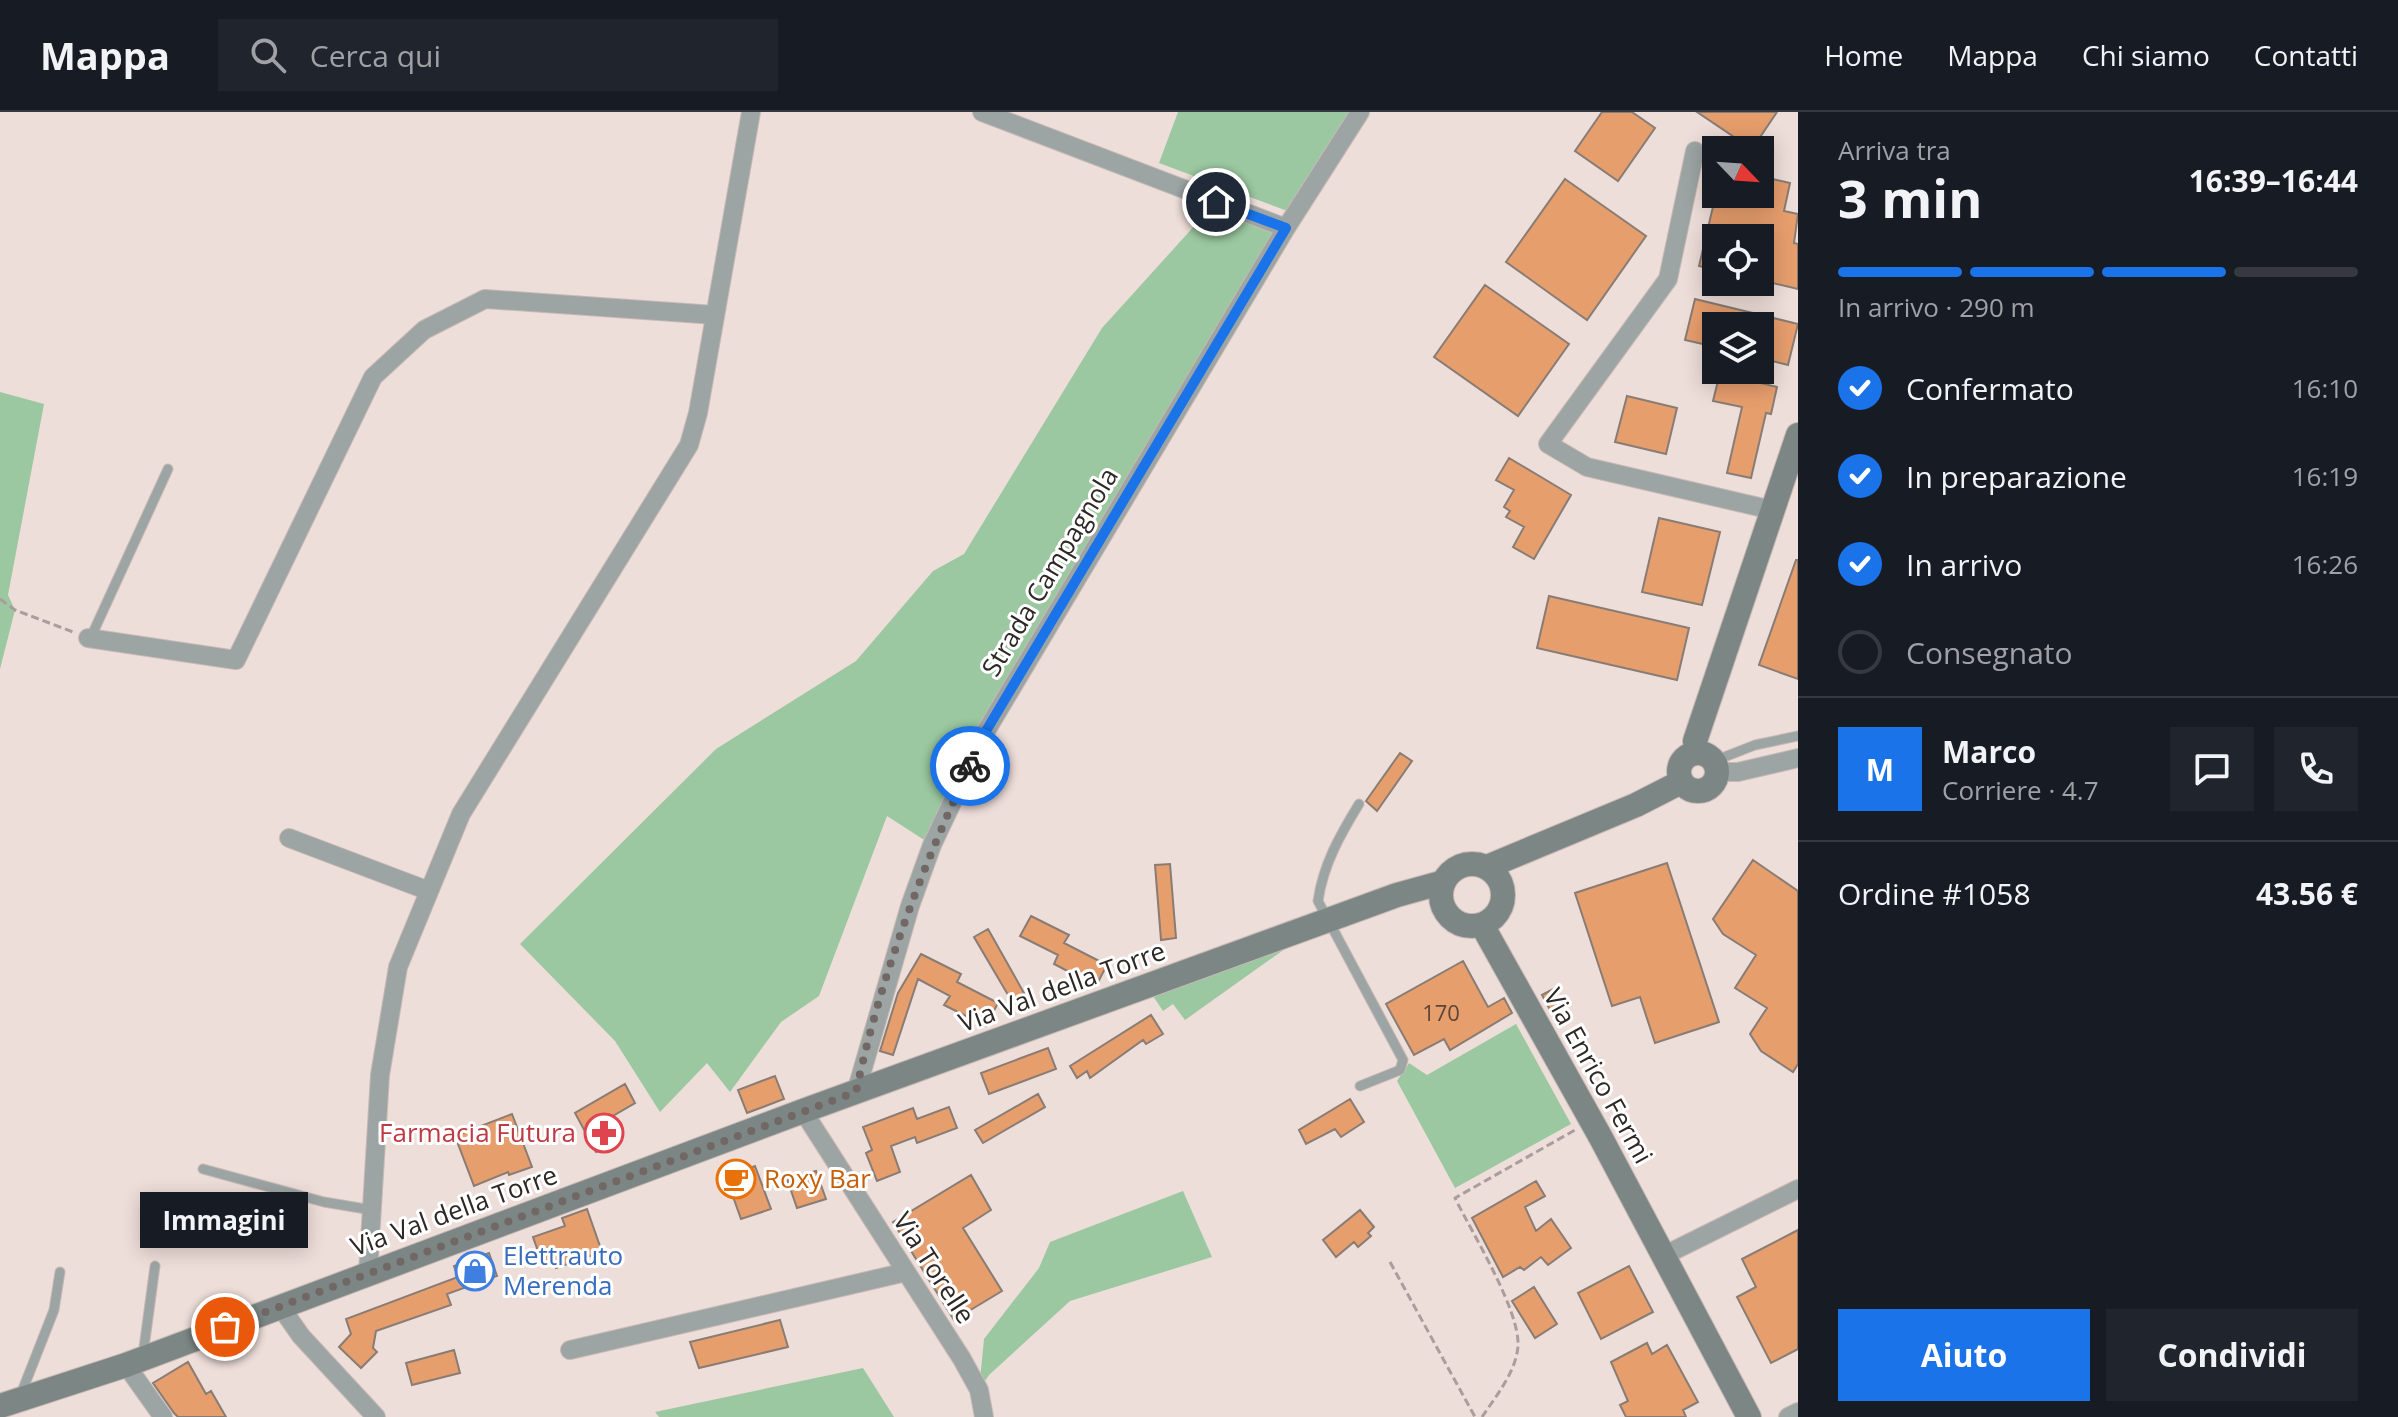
<!DOCTYPE html>
<html lang="it">
<meta charset="utf-8">
<style>
:root{--surface:#171b24;--page:#20242c;--text:#f1f3f6;--muted:#9ea1a6;--line:#363941;--accent:#1a73e8}
body{margin:0;font-family:"Open Sans",sans-serif;background:var(--page);color:var(--text);height:100vh;display:flex;flex-direction:column;font-size:30px;white-space:nowrap}
*{box-sizing:border-box;margin:0}
p{font-size:26px;color:var(--muted)}
.icon{flex:none;width:44px;height:44px;fill:none;stroke:currentColor;stroke-width:2;stroke-linecap:round;stroke-linejoin:round}
.map{position:relative;flex:1;overflow:hidden}
.drawer{display:flex;flex-direction:column;background:var(--surface);width:600px}
.drawer>*{flex:none}
.needle{width:52px;rotate:115deg}
.buttons{position:absolute;left:1702px;top:24px;display:grid;gap:16px}
.buttons a{display:grid;place-items:center;width:72px;height:72px;border-radius:0px;background:var(--surface);box-shadow:0 4px 20px #0003;font-size:40px}
.pin{position:absolute;display:grid;place-items:center;width:68px;height:68px;color:#fff;margin:-34px;border:4px solid #fff;border-radius:50%;box-shadow:0 2px 8px #0007}
.courier{position:absolute;display:grid;place-items:center;width:80px;height:80px;margin:-40px;border:6px solid #1a73e8;border-radius:50%;background:#fff;color:#222;box-shadow:0 2px 10px #0007}
.bubble{position:absolute;height:56px;border-radius:0px;background:var(--surface);box-shadow:0 4px 20px #0003;font-size:26px;font-weight:700;line-height:56px;text-align:center}
.summary em{font-style:normal;font-weight:700}
.summary div{display:flex;flex-direction:column-reverse}
.summary{display:flex;align-items:center;justify-content:space-between;height:136px;padding:0 40px}
h1{font-size:52px;font-weight:700;line-height:60px}
.bar{display:grid;grid-template-columns:repeat(4,1fr);gap:12px 8px;align-content:center;height:96px;padding:0 40px}
.bar i{height:10px;border-radius:6px;background:var(--line)}
.bar .current{background:var(--accent)}
.bar p{grid-column:span 4}
.line{display:flex;align-items:center;gap:20px;padding:0 40px;border-top:2px solid var(--line)}
.line div{flex:1}
.round{display:grid;place-items:center;flex:none;width:84px;height:84px;border-radius:0px;background:var(--page)}
ol{padding:0 40px;list-style:none}
li{display:flex;align-items:center;gap:24px;height:88px}
li p{margin-inline-start:auto}
li .icon{padding:8px;border-radius:50%;background:var(--accent);color:#fff;stroke-width:4}
li:last-child{color:var(--muted)}
li i{width:44px;height:44px;border:4px solid var(--line);border-radius:50%}
.cta{display:flex;gap:16px;margin-top:auto;padding:16px 40px}
.cta a{flex:1;height:92px;border-radius:0px;background:var(--accent);color:#fff;font-size:32px;font-weight:700;line-height:92px;text-align:center}
.cta a+a{background:var(--page);color:var(--text)}
header{display:flex;align-items:center;gap:48px;box-sizing:border-box;height:112px;padding:0 40px;background:var(--surface);border-bottom:2px solid var(--line)}
header strong{font-size:38px}
nav{display:flex;gap:44px;margin-inline-start:auto;font-size:28px}
.search{width:560px;height:72px;background:var(--page);display:flex;align-items:center;gap:20px;box-sizing:border-box;padding:0 28px;border-radius:0px;color:var(--muted);font-size:30px}
main{display:flex;flex:1;min-height:0}
.map>svg:first-child{display:block}
</style>
<header>
<strong>Mappa</strong>
<div class="search"><svg class="icon" aria-label="search" viewBox="0 0 24 24"><circle cx="10" cy="10" r="6"/><path d="M15 15l6 6"/></svg>Cerca qui</div>
<nav><a>Home</a><a>Mappa</a><a>Chi siamo</a><a>Contatti</a></nav>
</header>
<main>
<div class="map">
<svg width="1798" height="1305" viewBox="0 0 1798 1305">
<rect width="100%" height="100%" fill="#eeded9"/>
<path fill="#9bc8a0" d="M1178,0H1349L1290,100L1159,51Z
M1216,90L1286,116L986,619L932,733L887,704L819,884L781,910L730,980L707,951L660,1000L615,929L520,832L716,637L856,549L933,459L964,442L1102,216Z
M0,280L44,292L8,483L15,498L0,557Z
M1296,829L1185,908L1173,892L1163,899L1151,881Z
M1516,912L1571,1012L1455,1076L1397,969L1409,951L1427,963Z
M1183,1079L1212,1145L1070,1189L989,1263L979,1278L984,1227L1039,1156L1050,1130Z
M863,1256L894,1305H659L655,1300Z"/>
<path fill="#e79e6d" stroke="#887c74" stroke-width="2" d="M1602,0H1632L1655,16L1618,69L1575,39Z
M1697,0H1777L1752,37Z
M1760,64L1790,71L1784,99L1798,102L1794,131L1798,132V177L1760,168V126H1716V158L1699,154L1716,82H1760Z
M1565,67L1646,124L1587,208L1506,150Z
M1485,173L1569,232L1518,304L1434,245Z
M1695,187L1798,212L1788,253L1760,246V214H1716V235L1685,228Z
M1720,261L1777,275L1771,302L1766,301L1751,366L1727,361L1742,295L1713,289Z
M1627,284L1677,296L1666,342L1615,330Z
M1509,346L1571,383L1534,447L1513,435L1524,415L1506,405L1510,399L1504,395L1514,378L1496,368Z
M1659,406L1720,420L1702,493L1642,480Z
M1796,448H1798V567L1759,553Z
M1549,484L1689,516L1677,568L1537,536Z
M1400,641L1412,649L1377,699L1366,689Z
M1753,748L1798,779V952L1793,960L1761,939L1750,922L1767,896L1735,876L1756,843L1723,822L1713,807Z
M1667,751L1719,910L1655,931L1640,885L1612,894L1575,781Z
M1170,752L1176,826L1161,828L1155,753Z
M1031,804L1069,823L1064,831L1107,853L1096,874L1054,852L1058,843L1020,824Z
M988,817L1024,881L1011,888L974,825Z
M921,842L961,862L957,870L998,891L986,914L944,893L950,884L918,867L893,943L880,939L898,881Z
M1463,849L1488,895L1504,886L1512,901L1450,938L1444,927L1414,943L1386,892Z
M1553,877L1566,900L1555,907L1542,883Z
M1151,903L1163,922L1146,932L1143,928L1090,966L1087,959L1077,966L1070,954Z
M1048,936L1056,957L989,982L981,961Z
M775,964L784,987L747,1001L738,978Z
M625,972L635,991L606,1008L619,1031L596,1040L575,1001Z
M1038,982L1045,995L983,1031L975,1018Z
M1350,987L1364,1010L1341,1025L1335,1017L1306,1032L1299,1018Z
M949,995L957,1016L917,1031L915,1025L891,1034L900,1060L877,1069L866,1041L872,1038L863,1015L913,996L917,1007Z
M512,1002L532,1055L509,1063L508,1060L474,1074L455,1024Z
M755,1054L771,1097L741,1107L726,1065Z
M816,1059L826,1087L797,1096L787,1067Z
M971,1063L991,1098L963,1116L1002,1179L954,1208L893,1110Z
M1536,1069L1545,1084L1525,1095L1536,1119L1551,1107L1571,1136L1548,1153L1541,1145L1524,1158L1520,1155L1503,1165L1472,1106Z
M587,1097L602,1140L556,1156L554,1150L543,1153L533,1125L565,1114L562,1106Z
M1360,1098L1374,1115L1368,1121L1371,1124L1358,1135L1354,1130L1336,1145L1323,1128Z
M1798,1118V1237L1771,1251L1737,1185L1756,1175L1742,1147Z
M489,1141L497,1164L447,1182L451,1193L376,1219L373,1236L377,1240L361,1256L339,1235L351,1222L346,1207L458,1165L454,1154Z
M1629,1154L1653,1200L1601,1227L1578,1181Z
M1534,1175L1557,1212L1535,1226L1512,1189Z
M780,1208L788,1235L699,1256L690,1230Z
M1647,1231L1652,1242L1667,1233L1698,1290L1683,1298L1686,1305H1626L1620,1293L1628,1289L1611,1250Z
M454,1238L460,1261L412,1273L406,1251Z
M188,1250L206,1282L211,1279L226,1305H178L174,1301L153,1271Z"/>
<g fill="none" stroke-linecap="round" stroke-linejoin="round">
<defs>
<path id="lane" d="M91,525L168,357
M1714,649L1755,633L1798,624
M1359,692C1340,723 1323,753 1318,789L1403,948L1400,958L1360,974
M203,1057L324,1090L372,1098
M143,1243L155,1154
M21,1282L54,1198L60,1160"/>
<path id="street" d="M982,0L1286,116
M1695,39L1668,167L1548,332L1587,355L1772,398
M88,526L236,548L373,265L424,218L485,187L715,203
M1717,660H1738L1798,646
M289,726L429,779
M856,980L910,794L932,733L986,619L1286,116L1360,0
M803,999L962,1247L979,1278L984,1305
M1663,1144L1798,1077
M368,1161L380,963L398,855L461,702L689,333L698,301L751,0
M280,1194L301,1224L376,1305
M570,1238L906,1160
M126,1253L163,1305
M1788,1305L1798,1300"/>
<path id="secondary" d="M1679 660a19 19 0 1 1 38 0a19 19 0 1 1-38 0Z
M1698,641L1695,629L1798,323
M1441 783a31 31 0 1 1 62 0a31 31 0 1 1-62 0Z
M1487,755L1636,693L1681,670
M1482,813L1601,1026L1749,1305
M0,1294L126,1253L803,999L1397,783L1444,770"/>
</defs>
<use href="#lane" stroke="#c7b9b5" stroke-width="11"/>
<use href="#street" stroke="#c7b9b5" stroke-width="20"/>
<use href="#secondary" stroke="#c7b9b5" stroke-width="26"/>
<path stroke="#aa9e9a" stroke-width="3" stroke-dasharray="8 4" stroke-linecap="butt" d="M0,487L15,498L73,520
M1390,1150L1475,1305
M1482,1305C1496,1284 1516,1260 1518,1234C1520,1198 1472,1121 1455,1086L1575,1018"/>
<use href="#lane" stroke="#9da5a4" stroke-width="9"/>
<use href="#street" stroke="#9da5a4" stroke-width="18"/>
<use href="#secondary" stroke="#7c8785" stroke-width="24"/>
</g>
<g fill="none" stroke-linecap="round" stroke-linejoin="round">
<path stroke="#716764" stroke-width="8" stroke-dasharray="0 14.4" d="M225,1215L856,980C880,867 921,757 970,654"/>
<path stroke="#1a73e8" stroke-width="10" d="M970,654L986,619L1286,116L1216,90"/>
</g>
<defs>
<symbol id="pharmacy-ring" viewBox="-11 -11 22 22"><circle r="9.5" fill="#fff" stroke="#e0444e" stroke-width="1.5"/><path d="M-2-6h4v4h4v4h-4v4h-4v-4h-4v-4h4Z" fill="#e0444e"/></symbol>
<symbol id="cafe-ring" viewBox="-11 -11 22 22"><circle r="9.5" fill="#fff" stroke="#e8710a" stroke-width="1.5"/><path d="M-5.5-4.5H6V0H3Q3 3.5 0 3.5H-2.5Q-5.5 3.5-5.5 0ZM3-3.2v2h1.7v-2ZM-6 4.5H4V6H-6Z" fill="#e8710a"/></symbol>
<symbol id="shop-ring" viewBox="-11 -11 22 22"><circle r="9.5" fill="#fff" stroke="#3f7fe0" stroke-width="1.5"/><path d="M-5-2.5h2.3a2.7 3.5 0 0 1 5.4 0H5L5.5 6h-11ZM-1.5-2.5h3a1.5 2.3 0 0 0-3 0Z" fill="#3f7fe0"/></symbol>
</defs>
<g fill-rule="evenodd">
<use href="#pharmacy-ring" x="582" y="999" width="44" height="44"/>
<use href="#cafe-ring" x="714" y="1045" width="44" height="44"/>
<use href="#shop-ring" x="453" y="1137" width="44" height="44"/>
</g>
<g text-anchor="middle" stroke-width="6" stroke-linejoin="round" paint-order="stroke">
<g font-size="22" fill="#5c4537">
<text x="1441" y="909">170</text>
</g>
<g font-size="26" fill="#2d2725" stroke="#fff">
<text transform="translate(1050 460) rotate(-59)" y="9">Strada Campagnola</text>
<text transform="translate(1062 875) rotate(-20)" y="9">Via Val della Torre</text>
<text transform="translate(1598 964) rotate(61)" y="9">Via Enrico Fermi</text>
<text transform="translate(454 1099) rotate(-20)" y="9">Via Val della Torre</text>
<text transform="translate(934 1156) rotate(57)" y="9">Via Torelle</text>
</g>
<g font-size="26" fill="#be3a42" stroke="#fff" text-anchor="end">
<text x="576" y="1030">Farmacia Futura</text>
</g>
<g font-size="26" fill="#c56008" stroke="#fff" text-anchor="start">
<text x="764" y="1076">Roxy Bar</text>
</g>
<g font-size="26" fill="#366cbe" stroke="#fff" text-anchor="start">
<text x="503" y="1153">Elettrauto<tspan x="503" dy="30">Merenda</tspan></text>
</g>
</g>
</svg>
<div class="buttons">
<a><svg class="needle" viewBox="-14 -14 28 28"><path d="M0-13l5 13h-10z" fill="#e53935"/><path d="M0 13l5-13h-10z" fill="#9ea1a6"/></svg></a>
<a><svg class="icon" aria-label="locate" viewBox="0 0 24 24"><circle cx="12" cy="12" r="6"/><path d="M12 2v4M12 18v4M2 12h4M18 12h4"/></svg></a>
<a><svg class="icon" aria-label="layers" viewBox="0 0 24 24"><path d="M12 4l9 5-9 5-9-5zM3 14l9 5 9-5"/></svg></a>
</div>
<div class="pin" style="left:225px;top:1215px;background:#ea580c"><svg class="icon" aria-label="bag" viewBox="0 0 24 24"><path d="M5 8h14l-1 12H6zM9 8a3 3 0 0 1 6 0"/></svg></div>
<div class="pin" style="left:1216px;top:90px;background:#1f2937"><svg class="icon" aria-label="home" viewBox="0 0 24 24"><path d="M3 11l9-7 9 7M6 9v11h12V9"/></svg></div>
<div class="courier" style="left:970px;top:654px"><svg class="icon" aria-label="bike" viewBox="0 0 24 24"><circle cx="6" cy="16" r="4"/><circle cx="18" cy="16" r="4"/><path d="M6 16l4-8h5l3 8M10 8l3 8H6M13 5h3"/></svg></div>
<div class="bubble" style="left:140px;top:1080px;width:168px">Immagini</div>
</div>
<section class="drawer">
<div class="summary"><div><h1>3 min</h1><p>Arriva tra</p></div><em>16:39–16:44</em></div>
<div class="bar"><i class="current"></i><i class="current"></i><i class="current"></i><i></i><p>In arrivo · 290 m</p></div>
<ol>
<li><svg class="icon" aria-label="check" viewBox="0 0 24 24"><path d="M5 12l5 5 9-10"/></svg>Confermato<p>16:10</p></li>
<li><svg class="icon" aria-label="check" viewBox="0 0 24 24"><path d="M5 12l5 5 9-10"/></svg>In preparazione<p>16:19</p></li>
<li><svg class="icon" aria-label="check" viewBox="0 0 24 24"><path d="M5 12l5 5 9-10"/></svg>In arrivo<p>16:26</p></li>
<li><i></i>Consegnato</li>
</ol>
<div class="line" style="height:144px"><b class="round" style="background:var(--accent);color:#fff">M</b><div><b>Marco</b><p>Corriere · 4.7</p></div><a class="round"><svg class="icon" aria-label="chat" viewBox="0 0 24 24"><path d="M4 5h16v11H9l-5 4z"/></svg></a><a class="round"><svg class="icon" aria-label="phone" viewBox="0 0 24 24"><path d="M5 4h4l2 5-3 2q2 4 5 5l2-3 5 2v4C11 20 4 13 5 4z"/></svg></a></div>
<div class="line" style="height:104px"><div>Ordine #1058</div><b>43.56 €</b></div>
<div class="cta"><a>Aiuto</a><a>Condividi</a></div>
</section>
</main>
